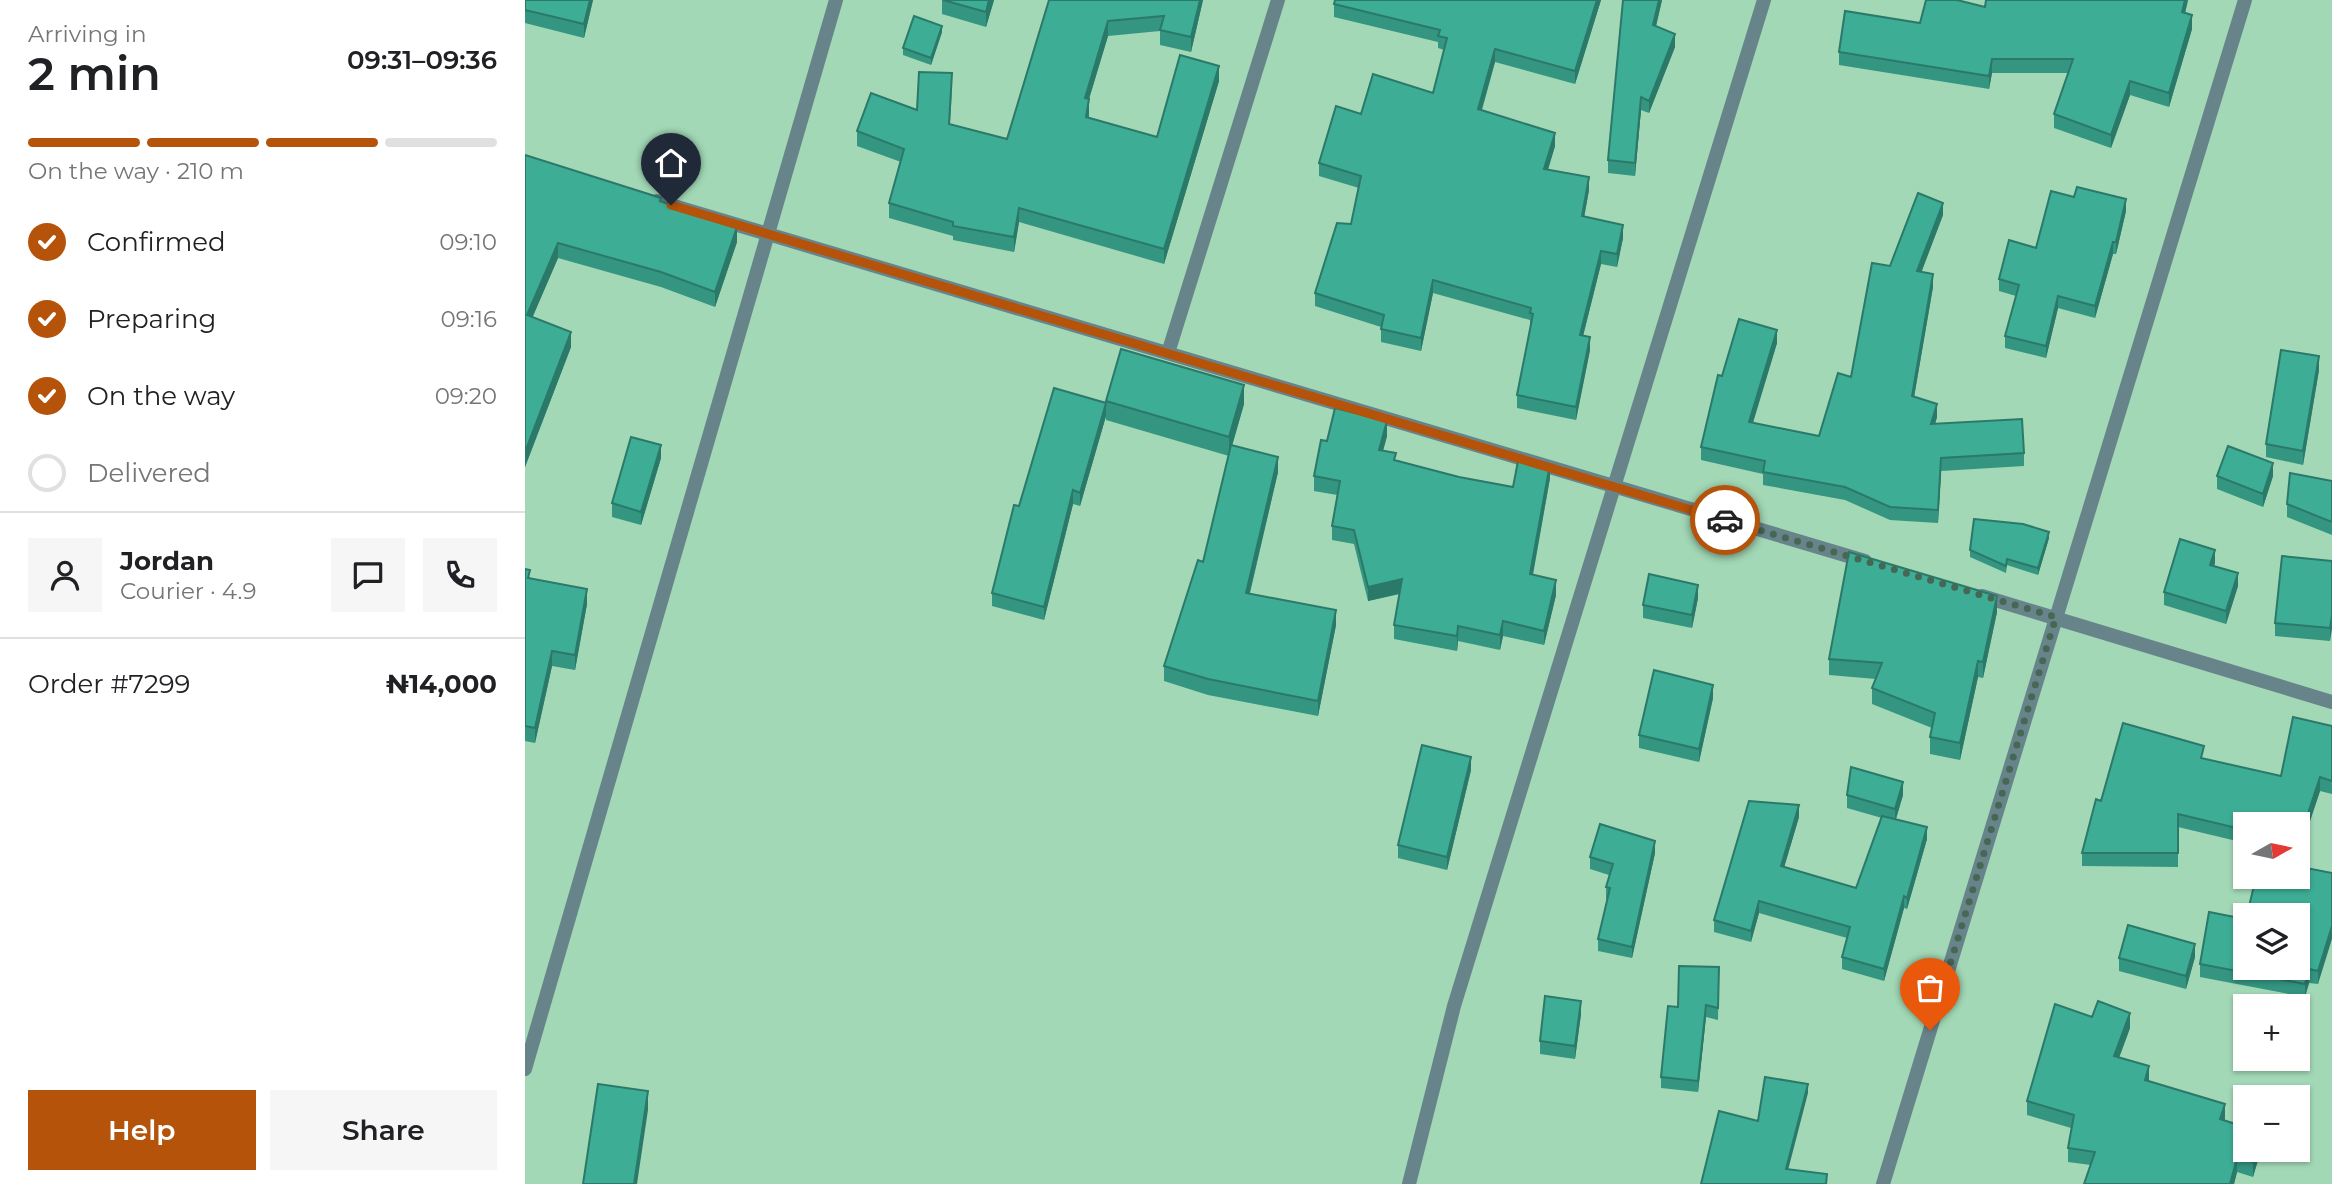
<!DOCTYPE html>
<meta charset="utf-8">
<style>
:root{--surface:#fff;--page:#f6f6f6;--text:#202124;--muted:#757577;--line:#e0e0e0;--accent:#b45309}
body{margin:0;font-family:Montserrat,sans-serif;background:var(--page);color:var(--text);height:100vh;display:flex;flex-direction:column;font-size:26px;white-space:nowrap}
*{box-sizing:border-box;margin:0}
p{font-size:23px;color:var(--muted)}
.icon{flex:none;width:38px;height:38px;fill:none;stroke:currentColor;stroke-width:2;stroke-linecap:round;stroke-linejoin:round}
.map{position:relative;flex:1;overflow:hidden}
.drawer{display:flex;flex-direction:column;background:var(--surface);width:525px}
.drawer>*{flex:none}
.needle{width:46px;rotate:81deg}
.tools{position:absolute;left:1708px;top:812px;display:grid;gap:14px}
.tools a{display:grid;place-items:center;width:77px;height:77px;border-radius:0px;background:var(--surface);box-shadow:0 2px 5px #0004;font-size:35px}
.pin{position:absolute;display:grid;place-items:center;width:60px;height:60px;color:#fff;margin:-72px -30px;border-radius:50% 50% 50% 0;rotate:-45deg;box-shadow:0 0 7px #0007}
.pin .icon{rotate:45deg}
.courier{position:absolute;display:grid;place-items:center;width:70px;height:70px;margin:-35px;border:5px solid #b45309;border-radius:50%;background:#fff;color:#222;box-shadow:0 2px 9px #0007}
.summary em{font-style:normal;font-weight:600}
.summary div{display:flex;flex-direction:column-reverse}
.summary{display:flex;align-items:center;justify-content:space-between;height:119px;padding:0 28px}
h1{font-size:46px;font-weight:600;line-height:52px}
.bar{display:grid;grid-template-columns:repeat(4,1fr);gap:10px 7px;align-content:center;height:84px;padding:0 28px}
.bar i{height:9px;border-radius:5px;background:var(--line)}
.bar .active{background:var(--accent)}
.bar p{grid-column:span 4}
.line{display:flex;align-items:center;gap:18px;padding:0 28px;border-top:2px solid var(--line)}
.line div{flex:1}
.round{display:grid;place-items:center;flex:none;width:74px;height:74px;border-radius:0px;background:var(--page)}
ol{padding:0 28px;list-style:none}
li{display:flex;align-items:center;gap:21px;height:77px}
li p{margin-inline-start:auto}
li .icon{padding:7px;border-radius:50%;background:var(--accent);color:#fff;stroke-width:4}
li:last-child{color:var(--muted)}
li i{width:38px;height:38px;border:4px solid var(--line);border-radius:50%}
.action{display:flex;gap:14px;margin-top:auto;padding:14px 28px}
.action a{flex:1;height:80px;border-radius:0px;background:var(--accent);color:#fff;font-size:28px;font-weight:600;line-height:80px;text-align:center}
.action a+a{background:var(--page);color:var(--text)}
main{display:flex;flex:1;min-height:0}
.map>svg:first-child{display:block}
</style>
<main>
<section class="drawer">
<div class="summary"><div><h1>2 min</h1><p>Arriving in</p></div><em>09:31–09:36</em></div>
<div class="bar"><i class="active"></i><i class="active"></i><i class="active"></i><i></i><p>On the way · 210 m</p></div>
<ol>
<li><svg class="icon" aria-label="check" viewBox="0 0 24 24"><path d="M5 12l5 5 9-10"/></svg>Confirmed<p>09:10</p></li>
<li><svg class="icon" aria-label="check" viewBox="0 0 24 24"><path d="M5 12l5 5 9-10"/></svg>Preparing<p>09:16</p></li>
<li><svg class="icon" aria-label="check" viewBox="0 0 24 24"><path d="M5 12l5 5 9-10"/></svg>On the way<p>09:20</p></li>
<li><i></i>Delivered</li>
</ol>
<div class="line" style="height:126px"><a class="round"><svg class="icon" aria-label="person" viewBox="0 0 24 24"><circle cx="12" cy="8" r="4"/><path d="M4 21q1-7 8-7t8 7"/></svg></a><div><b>Jordan</b><p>Courier · 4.9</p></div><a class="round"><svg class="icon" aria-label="chat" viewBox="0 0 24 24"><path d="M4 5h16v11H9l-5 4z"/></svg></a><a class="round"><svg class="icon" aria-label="phone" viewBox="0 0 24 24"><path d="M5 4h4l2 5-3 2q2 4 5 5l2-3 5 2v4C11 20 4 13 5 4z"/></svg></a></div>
<div class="line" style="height:91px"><div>Order #7299</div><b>₦14,000</b></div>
<div class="action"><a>Help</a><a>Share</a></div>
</section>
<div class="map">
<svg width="1807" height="1184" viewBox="0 0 1807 1184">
<rect width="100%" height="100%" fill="#a2d8b6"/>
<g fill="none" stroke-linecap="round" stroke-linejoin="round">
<path stroke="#68848b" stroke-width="14" d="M132,201L1340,561
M643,353L753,0
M1457,596L1807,702
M0,1069L311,0
M884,1184L929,1006L1239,0
M1358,1184L1720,0"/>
</g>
<path fill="#349581" d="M0,0H68L59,38L0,23Z
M417,0H469L461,27L417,14Z
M524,0H678L666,52L635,45V31L583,36L564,99V118L632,137L694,81L639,264L494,222L489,252L428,240V236L364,218V203L376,162L332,146V131L392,110L427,88L425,124L482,139Z
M1076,0L1050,84L970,62L957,110L1030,146L1023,170L1064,190L1059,217L1098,238L1092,267L1076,264L1058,336L1065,350L1051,420L992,408V395L1006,326H1005V320L908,293L896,351L856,342V327L790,306V293L826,224L834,188L794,176V163L836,114L908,93L919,50L913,48V42L809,17V4Z
M1098,0H1137L1131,27L1150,47L1124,113L1116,110L1110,176L1083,173V160Z
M1461,0H1663L1660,13L1667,29L1644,107L1605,95L1586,148L1529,128V114L1543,73H1467L1464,89L1314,65V52L1395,23L1460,7Z
M417,32L406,65L378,55V48Z
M0,155L136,202L212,242L190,307L136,287L33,258L7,318L46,347L0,467Z
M1601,211L1591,254H1588L1570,318L1533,308L1521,358L1480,348V336L1491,296L1474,291V279Z
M1418,215L1396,272L1408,287L1389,397L1412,417L1410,424L1499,453V466L1416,471L1413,523L1365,520L1320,500L1238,485V474L1176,460V447L1197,376L1252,343L1228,423L1294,436L1326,377L1365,266Z
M1794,370L1778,465L1741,457V444Z
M581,401L719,404L707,446L753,472L725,593L811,625L793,716L683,695L639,681V666L678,562L704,456L581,420Z
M581,416L555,506L548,504L519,620L467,606V593L494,506Z
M862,436L858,451L871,460L934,477L988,487L1025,478L1008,575L1031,595L1019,645L978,636L975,650L933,641L932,651L869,639V625L875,594L843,601L829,544L807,540V526L812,495L789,491V476L802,441Z
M136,458L116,525L87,517V503Z
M1692,476H1748L1738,507L1692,489Z
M1807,481V535L1762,517V504Z
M1524,538L1513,575L1482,565L1481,573L1445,557V550Z
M1807,561L1805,641L1750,636V623Z
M1690,563L1689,566L1713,586L1701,624L1639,605V592Z
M0,569L5,578L62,604L50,670L27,666L10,743L0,741Z
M1173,598L1167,628L1118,618V605Z
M1472,612L1458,678L1453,677L1435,760L1405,754V737L1407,728L1347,704V688L1351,679L1304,675V659Z
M1188,698L1174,762L1114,748V735Z
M1807,726V794L1795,791L1773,857V824H1720V843L1653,827V867L1557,866V853L1576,801L1679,759L1756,776Z
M946,770L922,870L873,858V845Z
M1322,795H1378L1371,819L1402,839L1382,909L1379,908L1359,981L1317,969V957L1322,938L1234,913L1226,942L1189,932V920L1274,817L1259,867L1331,888L1357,818L1322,808Z
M1130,853L1107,958L1073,951V939L1082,899H1081V887L1084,875L1065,869V857Z
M1778,868L1807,873L1793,984L1784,983L1780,997L1675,977V964L1720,968Z
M1670,957L1661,989L1594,971V958Z
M1194,967L1193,1020L1181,1017L1173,1092L1136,1088V1077L1153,1007Z
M1056,1014L1050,1059L1015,1054V1041Z
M1605,1028L1594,1058L1624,1081L1700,1118L1699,1121L1736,1150L1728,1177L1712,1172L1709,1184H1559L1566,1165L1543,1162V1148L1546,1128L1502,1115V1101Z"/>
<path fill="#2b7969" d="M65,0H68L59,38V24Z
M464,0H469L461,27V12Z
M675,0H678L666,52V37Z
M1072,0H1076L1050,84V71Z
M1134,0H1137L1128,38V25Z
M1660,0H1663L1657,26V12Z
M1667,15V29L1644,107V93Z
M583,21V36L560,112V98Z
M417,26V32L406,65V58Z
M1150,34V47L1124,113V101Z
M970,49V62L953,122V109Z
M1467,59V73L1464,89V76Z
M694,66V81L639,264V249Z
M1605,81V95L1586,148V135Z
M1116,97V110L1110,176V163Z
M564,99V113L561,131V117Z
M1030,133V146L1019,182V169Z
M1064,177V190L1057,229V216Z
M1601,199V211L1591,254V242Z
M1418,203V215L1392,284V271Z
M494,208V222L489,252V237Z
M1098,225V238L1092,267V254Z
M212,227V242L190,307V292Z
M1588,242V254L1570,318V306Z
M33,243V258L2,330V315Z
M1076,251V264L1055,348V335Z
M1408,274V287L1387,409V396Z
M908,280V293L896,351V338Z
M1533,296V308L1521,358V346Z
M1252,330V343L1224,435V422Z
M46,332V347L0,467V452Z
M1065,337V350L1051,420V407Z
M1794,356V370L1778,465V451Z
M719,385V404L704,456V437Z
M581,403V416L555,506V493Z
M1412,404V417L1406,437V424Z
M862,421V436L854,465V450Z
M136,445V458L116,525V512Z
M753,457V472L721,608V593Z
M1416,458V471L1413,523V510Z
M1748,463V476L1738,507V494Z
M1025,464V478L1005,589V574Z
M548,490V504L519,620V607Z
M1524,532V538L1513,575V568Z
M1690,550V563L1685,578V565Z
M1713,573V586L1701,624V611Z
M877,579V593L843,601V587Z
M1031,580V595L1019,645V631Z
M1173,585V598L1167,628V615Z
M62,589V604L50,670V655Z
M1472,596V612L1458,678V662Z
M811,610V625L793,716V701Z
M1807,616V629L1805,641V628Z
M978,621V636L975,650V635Z
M933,626V641L932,651V636Z
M27,651V666L10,743V728Z
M1453,661V677L1435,760V743Z
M1188,685V698L1174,762V749Z
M946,757V770L922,870V857Z
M1795,777V791L1773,857V844Z
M1378,782V795L1370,822V809Z
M1274,805V817L1256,878V866Z
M1402,827V839L1382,909V898Z
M1130,841V853L1107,958V947Z
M1379,896V908L1359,981V969Z
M1234,901V913L1226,942V931Z
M1807,926V939L1793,984V971Z
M1670,944V957L1661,989V976Z
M1784,969V983L1780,997V984Z
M1056,1001V1014L1050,1059V1046Z
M1181,1005V1017L1173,1092V1081Z
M1605,1013V1028L1589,1071V1056Z
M1624,1066V1081L1620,1080Z
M1283,1084V1093L1261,1178V1169Z
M123,1091V1110L112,1184H109Z
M1700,1104V1118L1695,1134V1119Z
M1732,1150H1736L1728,1177V1162Z
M1712,1158V1172L1709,1184H1705Z"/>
<path fill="#3dad96" stroke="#2b7969" stroke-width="2" d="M0,0H65L59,24L0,10Z
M418,0H464L461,12Z
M524,0H675L666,37L635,30L639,16L583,21L560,98L564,99L561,117L632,137L655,55L694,66L639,249L494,208L489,237L428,226V222L364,203L379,149L332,131L346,93L392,110L394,72L427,73L424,124L482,139Z
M810,0H1072L1050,71L970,49L953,109L1030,133L1019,169L1064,177L1057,216L1098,225L1092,254L1076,251L1055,335L1065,337L1051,407L992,395L1008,314L1005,313L1006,308L908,280L896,338L856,329L859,315L790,293L812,223L826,224L836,176L794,163L811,106L836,114L848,74L908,93L922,38L913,36L915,30L809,4Z
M1098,0H1134L1128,25L1150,34L1124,101L1116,97L1110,163L1083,160Z
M1401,0H1432L1460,7L1461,0H1660L1657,12L1667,15L1644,93L1605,81L1586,135L1529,114L1548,59H1467L1464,76L1314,52L1320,11L1395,23Z
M389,16L417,26L406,58L378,48Z
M0,155L136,198L135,201L212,227L190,292L136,272L33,243L2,315L46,332L0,452Z
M1552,187L1601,199L1591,242H1588L1570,306L1533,296L1521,346L1480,336L1494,285L1474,279L1484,240L1511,248L1526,191L1549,197Z
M1393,193L1418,203L1392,271L1408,274L1387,396L1412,404L1406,424L1497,419L1499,453L1416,458L1413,510L1365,507L1320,487L1238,472L1240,461L1176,447L1193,375L1197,376L1214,319L1252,330L1224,422L1294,436L1313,373L1326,377L1347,263L1365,266Z
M596,349L719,385L704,437L581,401Z
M1756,350L1794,356L1778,451L1741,444Z
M529,388L581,403L555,493L548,490L519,607L467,593L489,505L494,506Z
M810,408L862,421L854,450L871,453L869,460L934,477L988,487L994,456L1025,464L1005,574L1031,580L1019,631L978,621L975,635L933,626L932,636L869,625L877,579L843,587L829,530L807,526L815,481L789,476L796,440L802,441Z
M106,437L136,445L116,512L87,503Z
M706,445L753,457L721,593L811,610L793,701L683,679L639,666L673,560L678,562Z
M1703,446L1748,463L1738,494L1692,476Z
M1765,473L1807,481V522L1762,504Z
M1449,519L1498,524L1524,532L1513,568L1482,559L1481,566L1445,550Z
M1655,539L1690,550L1685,565L1713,573L1701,611L1639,592Z
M1324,552L1472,596L1458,662L1453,661L1435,743L1405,737L1410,713L1347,688L1357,663L1304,659Z
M1757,556L1807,561V616L1805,628L1750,623Z
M0,569L5,570L3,578L62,589L50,655L27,651L10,728L0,726Z
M1124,574L1173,585L1167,615L1118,605Z
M1129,670L1188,685L1174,749L1114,735Z
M1768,717L1807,726V781L1795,777L1773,844V824H1720V830L1653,814V853H1557L1571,799L1576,801L1598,723L1679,746L1676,758L1756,776Z
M897,745L946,757L922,857L873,845Z
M1326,767L1378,782L1370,809L1322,795Z
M1224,801L1274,805L1256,866L1331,888L1357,816L1402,827L1382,898L1379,896L1359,969L1317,957L1325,927L1234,901L1226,931L1189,920Z
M1075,824L1130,841L1107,947L1073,939L1085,888L1081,887L1088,864L1065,857Z
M1773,857L1778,858L1776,867L1807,873V926L1793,971L1784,969L1780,984L1675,964L1684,912L1720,919V968H1773V915H1722L1731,877H1773Z
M1603,925L1670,944L1661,976L1594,958Z
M1154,966L1194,967L1193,1008L1181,1005L1173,1081L1136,1077L1143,1006L1153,1007Z
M1020,996L1056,1001L1050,1046L1015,1041Z
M1573,1001L1605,1013L1589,1056L1624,1066L1620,1080L1700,1104L1695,1119L1720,1127V1150H1732L1728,1162L1712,1158L1705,1184H1559L1570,1152L1543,1148L1549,1115L1502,1101L1530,1004L1567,1017Z
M1240,1077L1283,1084L1261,1169L1302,1174L1301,1184H1176L1194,1111L1233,1121Z
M73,1084L123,1091L109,1184H58Z"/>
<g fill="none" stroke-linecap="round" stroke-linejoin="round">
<path stroke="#466753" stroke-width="7" stroke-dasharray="0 12.6" d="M1200,520L1531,617L1405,1030"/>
<path stroke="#b45309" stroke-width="9" d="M146,205L1200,520"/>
</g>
</svg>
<div class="tools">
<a><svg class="needle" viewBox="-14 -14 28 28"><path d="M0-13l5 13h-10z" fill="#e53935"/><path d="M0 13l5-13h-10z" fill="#757577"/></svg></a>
<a><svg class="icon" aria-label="layers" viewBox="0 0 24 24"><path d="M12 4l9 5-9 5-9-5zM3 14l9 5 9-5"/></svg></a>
<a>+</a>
<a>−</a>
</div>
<div class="pin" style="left:1405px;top:1030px;background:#ea580c"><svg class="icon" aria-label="bag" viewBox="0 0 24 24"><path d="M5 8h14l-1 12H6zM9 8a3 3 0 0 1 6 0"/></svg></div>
<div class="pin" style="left:146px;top:205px;background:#1f2937"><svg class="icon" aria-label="home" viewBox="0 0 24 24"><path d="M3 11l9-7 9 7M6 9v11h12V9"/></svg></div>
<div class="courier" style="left:1200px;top:520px"><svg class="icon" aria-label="car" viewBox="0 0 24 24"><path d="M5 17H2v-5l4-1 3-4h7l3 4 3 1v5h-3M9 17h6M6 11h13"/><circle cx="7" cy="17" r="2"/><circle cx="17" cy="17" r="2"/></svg></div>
</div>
</main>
